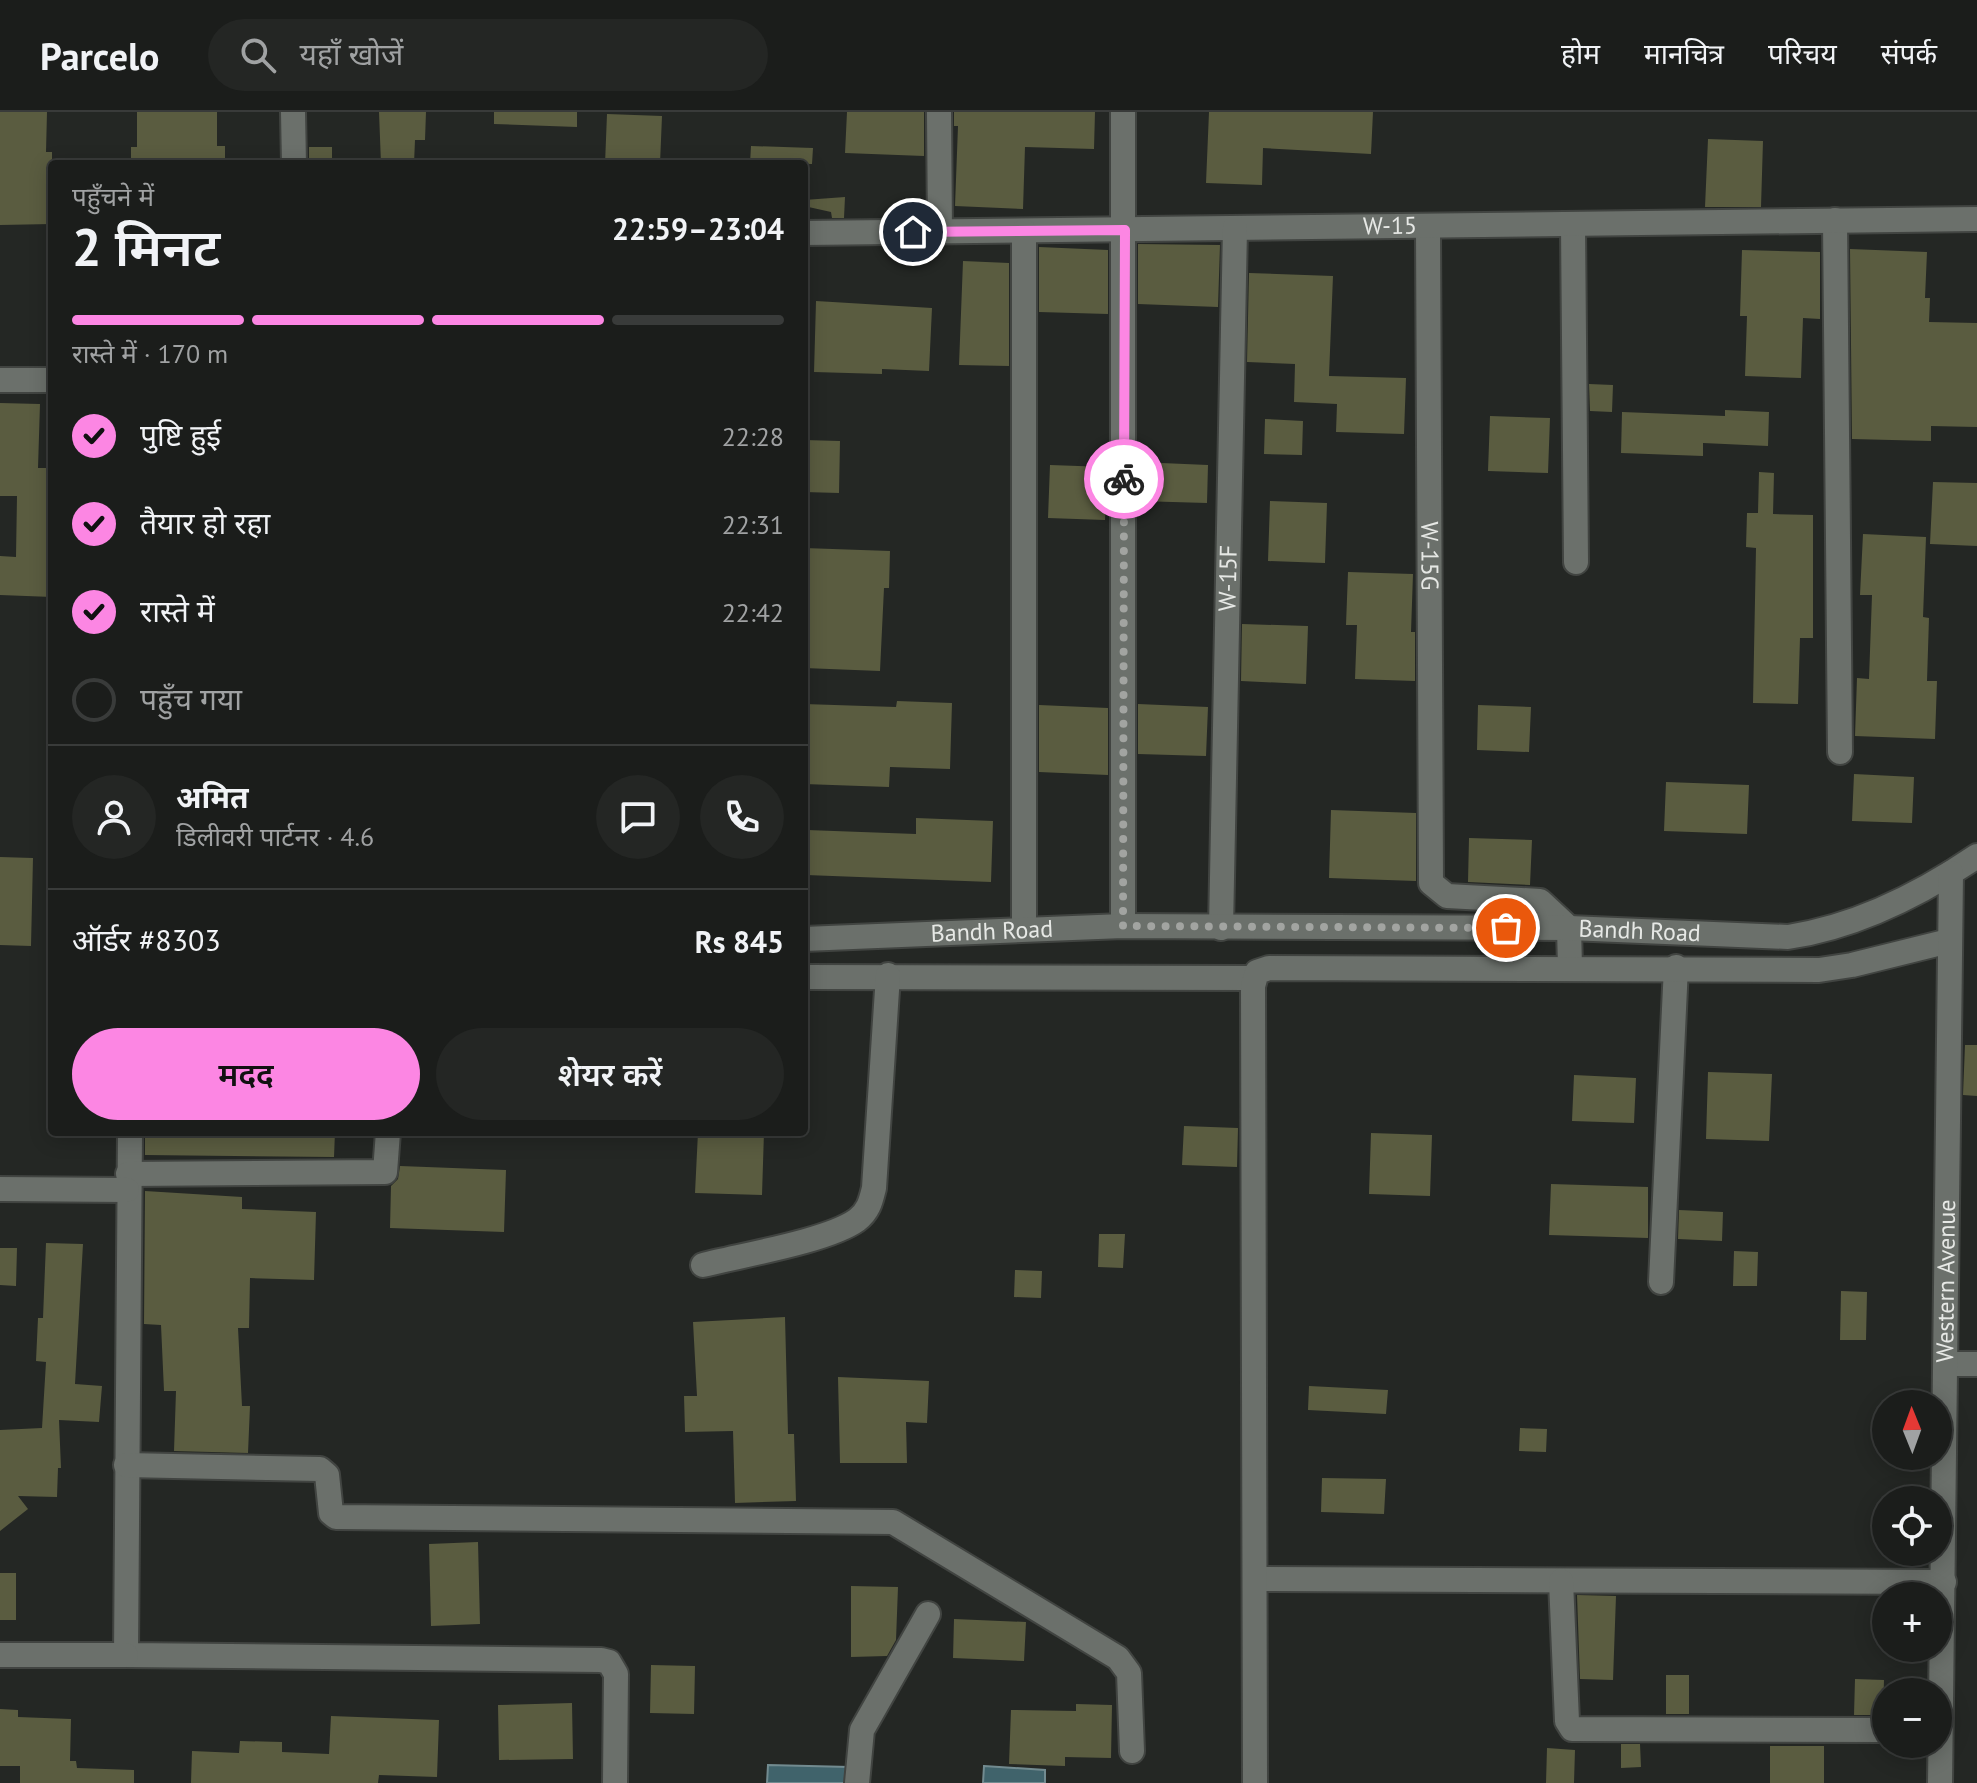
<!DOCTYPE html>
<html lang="hi">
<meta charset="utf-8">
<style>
:root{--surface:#1b1d1b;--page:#242624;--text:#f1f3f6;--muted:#a0a2a3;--line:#393b3a;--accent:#fc86e3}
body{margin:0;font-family:"PT Sans","Noto Sans Devanagari",sans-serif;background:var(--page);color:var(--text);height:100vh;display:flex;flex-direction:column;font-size:30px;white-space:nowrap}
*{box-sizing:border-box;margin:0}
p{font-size:26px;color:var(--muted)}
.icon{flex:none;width:44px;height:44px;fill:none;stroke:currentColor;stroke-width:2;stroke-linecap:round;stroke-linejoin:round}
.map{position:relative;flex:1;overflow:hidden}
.panel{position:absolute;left:48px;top:48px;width:760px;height:976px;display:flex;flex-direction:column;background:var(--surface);border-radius:8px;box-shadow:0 4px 20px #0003,0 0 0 2px var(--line)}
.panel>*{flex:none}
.needle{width:52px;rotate:359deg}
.fabs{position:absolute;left:1872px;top:1278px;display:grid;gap:16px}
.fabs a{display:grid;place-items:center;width:80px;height:80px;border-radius:50%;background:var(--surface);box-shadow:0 4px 20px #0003,0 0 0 2px var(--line);font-size:40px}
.pin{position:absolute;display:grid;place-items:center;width:68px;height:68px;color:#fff;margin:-34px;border:4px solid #fff;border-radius:50%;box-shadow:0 2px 8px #0007}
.courier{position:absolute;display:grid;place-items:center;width:80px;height:80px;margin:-40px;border:6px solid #fc86e3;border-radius:50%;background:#fff;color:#222;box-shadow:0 2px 10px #0007}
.head em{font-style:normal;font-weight:600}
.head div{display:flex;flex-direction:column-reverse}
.head{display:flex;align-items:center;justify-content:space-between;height:136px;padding:0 24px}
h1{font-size:52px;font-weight:600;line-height:60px}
.bar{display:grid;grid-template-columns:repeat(4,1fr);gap:12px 8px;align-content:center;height:96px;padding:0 24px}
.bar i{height:10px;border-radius:6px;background:var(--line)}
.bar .active{background:var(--accent)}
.bar p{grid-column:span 4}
.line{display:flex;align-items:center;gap:20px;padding:0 24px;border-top:2px solid var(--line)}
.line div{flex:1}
.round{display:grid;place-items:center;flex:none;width:84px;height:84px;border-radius:42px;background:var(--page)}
ol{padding:0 24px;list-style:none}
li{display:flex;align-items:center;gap:24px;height:88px}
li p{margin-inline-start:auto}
li .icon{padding:8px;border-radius:50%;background:var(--accent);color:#111;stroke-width:4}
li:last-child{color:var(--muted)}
li i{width:44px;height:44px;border:4px solid var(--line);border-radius:50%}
.cta{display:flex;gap:16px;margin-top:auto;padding:16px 24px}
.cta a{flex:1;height:92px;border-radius:48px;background:var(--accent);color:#111;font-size:32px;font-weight:600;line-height:92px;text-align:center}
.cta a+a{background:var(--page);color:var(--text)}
header{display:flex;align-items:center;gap:48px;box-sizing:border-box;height:112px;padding:0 40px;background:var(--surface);border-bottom:2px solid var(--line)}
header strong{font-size:38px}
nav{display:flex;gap:44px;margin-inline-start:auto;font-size:28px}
.search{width:560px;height:72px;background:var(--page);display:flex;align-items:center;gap:20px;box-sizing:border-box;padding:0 28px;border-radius:44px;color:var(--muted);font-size:30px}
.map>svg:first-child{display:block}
</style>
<header>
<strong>Parcelo</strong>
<div class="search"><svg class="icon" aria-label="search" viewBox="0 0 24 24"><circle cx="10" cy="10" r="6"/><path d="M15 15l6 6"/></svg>यहाँ खोजें</div>
<nav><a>होम</a><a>मानचित्र</a><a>परिचय</a><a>संपर्क</a></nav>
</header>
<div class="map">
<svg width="1977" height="1671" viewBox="0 0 1977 1671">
<rect width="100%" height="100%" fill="#242724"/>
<path fill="#40636b" stroke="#728b90" stroke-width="2" d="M768,1653L849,1655L850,1671H767Z
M984,1654L1045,1658V1671H983Z"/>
<path fill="#5a5c40" d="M0,0H47L46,40H52V112L0,113Z
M137,0H217V34H225V52H131V35H137Z
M379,0H426L425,28H415L414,52H381Z
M494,0H577V15L494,12Z
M847,0H924V44L845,41Z
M954,0H1095L1094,37L1025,35L1023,97L955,94L958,14H954Z
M1209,0H1373L1371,42L1263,36L1262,73L1206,71Z
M607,2L662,4L660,52H605Z
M1708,27L1763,29L1761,95H1705Z
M751,34L813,36L812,52H750Z
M309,35H332V52H309Z
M845,85L844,106H832L831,100L804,94V88Z
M1138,132L1220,133L1218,195L1138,192Z
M1039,135L1108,138V202L1039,200Z
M1850,137L1927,140L1925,186H1930L1929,210L1977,211V315L1931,314V329L1852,327Z
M1742,138L1820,140V207L1803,206L1801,266L1745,264L1747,204H1740Z
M963,149L1009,151V254L959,253Z
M1249,161L1333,164L1329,264L1406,266L1404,322L1336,320L1337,292L1294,290L1295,252L1247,250Z
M816,189L932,196L929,259L882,257V262L814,260Z
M1589,272L1613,273L1612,300L1590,299Z
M0,291L40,292L38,356H52V485L0,483V444L16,445L17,384H0Z
M1725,298L1769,300L1768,334L1703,331V344L1621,341L1622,300L1725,304Z
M1490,304L1550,306L1548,361L1488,359Z
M1265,307L1303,309L1302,343L1264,342Z
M804,328L840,329L839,381L804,380Z
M1138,350L1208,353L1207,391L1138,389Z
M1050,353L1107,355L1105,408L1048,406Z
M1759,360L1774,361L1773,402L1813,403V526H1800L1798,592L1753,591L1756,436L1746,435L1747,401H1758Z
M1933,370L1977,371V434L1930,432Z
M1270,389L1327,391L1325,451L1268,449Z
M1863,422L1926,425L1923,505L1929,506L1927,569H1937L1935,627L1855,624L1857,566L1869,567L1872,483H1860Z
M804,436L890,439L889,476H884L880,559L804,556Z
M1348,460L1413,462L1411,520H1415V569L1355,567L1357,513H1346Z
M1242,512L1308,514L1306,572L1241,569Z
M897,589L952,591L950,657L890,655L889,675L804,672V592L896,595Z
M1138,592L1208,595L1206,644L1138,642Z
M1039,593L1108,596V663L1039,660Z
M1478,593L1531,595L1529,640L1477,638Z
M1854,662L1914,665L1912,711L1852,709Z
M1666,670L1749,673L1747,722L1664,719Z
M1331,698L1416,701V769L1329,766Z
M916,706L993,709L991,770L806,763L807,718L916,722Z
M1469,726L1532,728L1530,773L1468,770Z
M0,745L33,746L31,834L0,833Z
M1965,933H1977V984L1963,983Z
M1708,960L1772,962L1769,1029L1706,1027Z
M1574,963L1636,966L1634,1011L1572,1009Z
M1184,1014L1238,1016L1237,1055L1182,1053Z
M145,1020H335L334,1045L145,1043Z
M698,1020H764L762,1083L695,1081Z
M1371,1021L1432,1023L1430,1084L1369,1082Z
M400,1054L506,1058L504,1120L390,1116L391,1074L398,1067Z
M1551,1072L1648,1075V1126L1549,1123Z
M145,1079L242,1085V1097L316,1100L314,1168L250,1166L249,1216H238L242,1294H250L248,1341L174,1339L176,1279H164L161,1213L144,1212Z
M1679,1098L1723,1100L1722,1129L1678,1127Z
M1099,1122H1125L1123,1156L1098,1155Z
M46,1131L83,1132L75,1272L102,1274L99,1310L59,1308L61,1356H58L57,1385L18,1384L28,1397L0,1419V1318L42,1316L46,1250L36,1249L38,1206H43Z
M0,1136H17L16,1174L0,1173Z
M1734,1139L1758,1140L1757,1174H1733Z
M1015,1158L1042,1159L1041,1186L1014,1185Z
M1841,1179L1867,1180L1866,1228H1840Z
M785,1205L788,1322H794L796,1389L735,1391L733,1319L685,1320L684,1284H697L693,1210Z
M838,1265L929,1269L927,1311L906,1310L907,1351H840Z
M1309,1274L1388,1278L1386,1302L1308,1298Z
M1520,1316L1547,1317L1546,1340L1519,1339Z
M1322,1366L1386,1367L1384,1402L1321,1400Z
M478,1430L480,1512L431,1514L429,1432Z
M0,1461H16V1508H0Z
M851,1474L898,1475L896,1528L887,1544L851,1545Z
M1577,1483L1616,1484L1613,1568L1580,1567Z
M954,1507L1026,1510L1024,1549L953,1546Z
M651,1553L695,1554L694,1602L650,1601Z
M1666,1563H1689V1602H1666Z
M1855,1567L1884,1568L1883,1603H1854Z
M572,1591L573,1647L499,1648L498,1593Z
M1076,1592L1112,1593L1111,1646L1065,1645V1654L1009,1652L1011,1598L1076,1599Z
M0,1597L18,1598V1605L71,1607L70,1649H76L77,1656L134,1658V1671H20V1654H0Z
M331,1604L439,1608L437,1665L379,1663L378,1671H191L192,1639L239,1641L240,1629L282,1630V1640L329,1642Z
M1621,1632H1640L1641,1655L1621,1656Z
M1770,1634H1824V1671H1770Z
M1547,1636L1575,1638L1574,1671H1546Z"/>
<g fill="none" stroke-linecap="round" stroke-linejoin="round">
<defs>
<g id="minor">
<path d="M293,0L294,52"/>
<path d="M939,0L940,119"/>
<path d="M1835,108L1840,640"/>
<path d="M1573,114L1576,450"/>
<path id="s1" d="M1428,116L1431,771L1447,784L1540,789L1569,816L1570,855"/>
<path id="s2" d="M804,121L1977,107"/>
<path d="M0,268H52"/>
<path d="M1123,814V0"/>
<path id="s3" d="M1221,816L1235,116"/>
<path d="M1024,817V119"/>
<path id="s4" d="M804,827L1123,814L1569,816L1788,825C1855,815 1921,782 1977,744"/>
<path d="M804,865L1254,866"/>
<path d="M130,1020L126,1543L601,1548L609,1550L616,1562L615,1671"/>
<path d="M128,1062L385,1060L388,1020"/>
<path d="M0,1077L127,1078"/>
<path d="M703,1153C742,1143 828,1129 857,1108C869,1099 871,1088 874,1076L888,863"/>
<path d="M1661,1170L1676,855"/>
<path d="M1946,1252H1977"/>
<path d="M126,1353L320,1357L327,1363L331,1401L336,1405L893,1410L1118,1546L1129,1561L1132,1639"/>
<path d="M1256,1467L1944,1470"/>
<path d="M1561,1469L1567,1609L1572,1617L1886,1618"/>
<path d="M0,1543H126"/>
<path d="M857,1671L862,1618L928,1502"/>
<path d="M1255,1671L1253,874L1257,860L1269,856L1819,858L1852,853L1949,829"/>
<path id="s5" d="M1940,1671L1951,761"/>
</g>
</defs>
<use href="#minor" stroke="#414441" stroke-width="28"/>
<use href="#minor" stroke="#6b706b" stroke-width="24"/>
</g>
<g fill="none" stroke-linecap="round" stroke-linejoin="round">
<path stroke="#a2a4a1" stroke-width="8" stroke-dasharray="0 14.4" d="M1124,367L1123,814L1506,816"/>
<path stroke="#fc86e3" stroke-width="10" d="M913,120L1125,118L1124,367"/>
</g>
<g text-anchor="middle" stroke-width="8" stroke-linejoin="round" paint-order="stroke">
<g font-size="24" fill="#e6e8e5" stroke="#0e100e">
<text dy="8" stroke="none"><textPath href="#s2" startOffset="586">W-15</textPath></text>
<text dy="8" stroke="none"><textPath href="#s1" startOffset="328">W-15G</textPath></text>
<text dy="8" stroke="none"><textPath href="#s3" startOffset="350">W-15F</textPath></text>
<text dy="8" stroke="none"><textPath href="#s4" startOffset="188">Bandh Road</textPath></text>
<text dy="8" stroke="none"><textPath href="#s4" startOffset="836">Bandh Road</textPath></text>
<text dy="8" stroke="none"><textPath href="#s5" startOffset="502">Western Avenue</textPath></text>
</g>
</g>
</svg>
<div class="fabs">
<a><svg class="needle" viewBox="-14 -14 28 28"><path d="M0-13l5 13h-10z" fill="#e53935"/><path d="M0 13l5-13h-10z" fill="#a0a2a3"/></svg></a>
<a><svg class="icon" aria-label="locate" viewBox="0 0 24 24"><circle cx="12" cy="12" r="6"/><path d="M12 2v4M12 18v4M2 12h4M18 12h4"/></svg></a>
<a>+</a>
<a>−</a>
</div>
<div class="pin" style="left:1506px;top:816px;background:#ea580c"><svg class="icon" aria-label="bag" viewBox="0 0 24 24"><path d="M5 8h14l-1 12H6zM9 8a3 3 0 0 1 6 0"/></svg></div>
<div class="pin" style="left:913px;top:120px;background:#1f2937"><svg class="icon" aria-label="home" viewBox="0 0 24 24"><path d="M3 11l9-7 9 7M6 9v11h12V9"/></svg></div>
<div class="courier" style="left:1124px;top:367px"><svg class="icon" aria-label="bike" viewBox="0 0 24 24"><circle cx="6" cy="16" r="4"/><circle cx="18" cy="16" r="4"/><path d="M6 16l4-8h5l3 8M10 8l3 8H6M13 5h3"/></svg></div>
<section class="panel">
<div class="head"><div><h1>2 मिनट</h1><p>पहुँचने में</p></div><em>22:59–23:04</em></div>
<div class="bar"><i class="active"></i><i class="active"></i><i class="active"></i><i></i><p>रास्ते में · 170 m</p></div>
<ol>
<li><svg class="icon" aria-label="check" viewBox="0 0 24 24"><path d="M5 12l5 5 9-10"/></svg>पुष्टि हुई<p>22:28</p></li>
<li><svg class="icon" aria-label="check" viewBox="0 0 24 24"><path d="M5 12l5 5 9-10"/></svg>तैयार हो रहा<p>22:31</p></li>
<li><svg class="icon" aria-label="check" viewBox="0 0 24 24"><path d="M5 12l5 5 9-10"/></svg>रास्ते में<p>22:42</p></li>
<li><i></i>पहुँच गया</li>
</ol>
<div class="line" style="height:144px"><a class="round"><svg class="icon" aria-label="person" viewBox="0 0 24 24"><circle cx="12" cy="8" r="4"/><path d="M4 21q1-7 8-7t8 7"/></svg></a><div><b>अमित</b><p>डिलीवरी पार्टनर · 4.6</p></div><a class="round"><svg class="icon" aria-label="chat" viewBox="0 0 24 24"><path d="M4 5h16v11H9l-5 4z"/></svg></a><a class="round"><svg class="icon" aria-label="phone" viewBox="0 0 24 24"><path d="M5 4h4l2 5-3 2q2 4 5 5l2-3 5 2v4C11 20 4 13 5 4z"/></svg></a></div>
<div class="line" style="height:104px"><div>ऑर्डर #8303</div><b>Rs 845</b></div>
<div class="cta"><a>मदद</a><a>शेयर करें</a></div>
</section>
</div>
